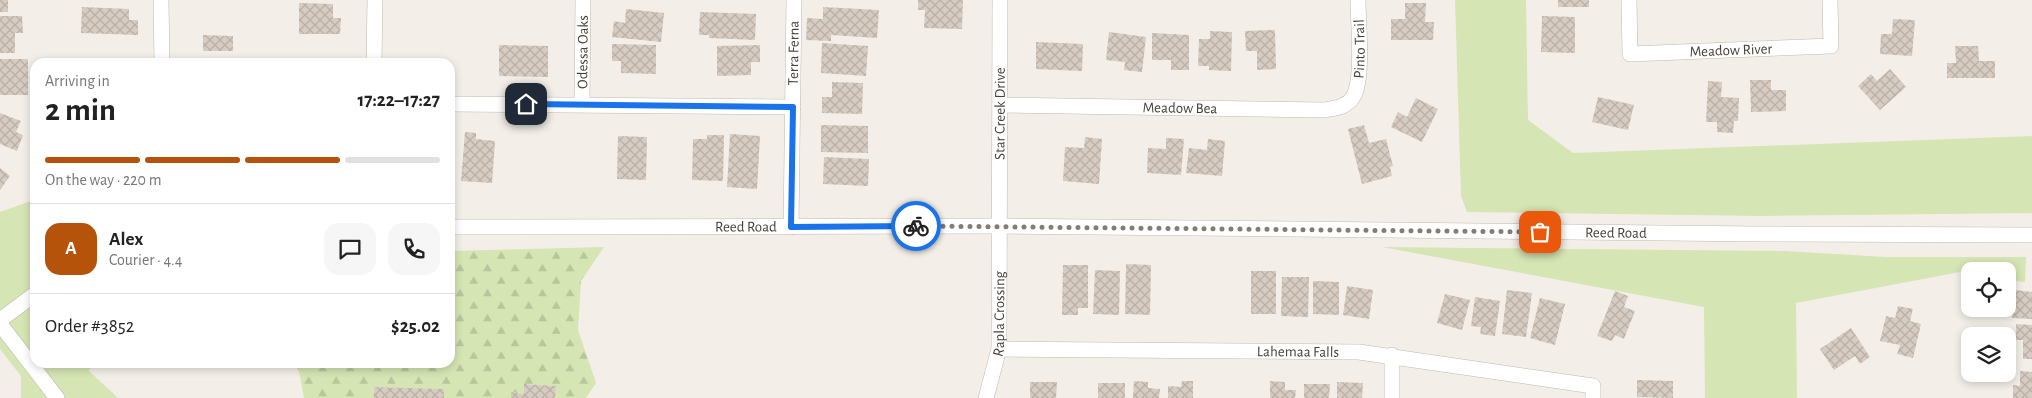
<!DOCTYPE html>
<meta charset="utf-8">
<style>
:root{--surface:#fff;--page:#f6f6f6;--text:#222;--muted:#767676;--line:#e0e0e0;--accent:#b45309}
body{margin:0;font-family:"Alegreya Sans",sans-serif;background:var(--page);color:var(--text);height:100vh;display:flex;flex-direction:column;font-size:19px;white-space:nowrap}
*{box-sizing:border-box;margin:0}
p{font-size:16px;color:var(--muted)}
.icon{flex:none;width:28px;height:28px;fill:none;stroke:currentColor;stroke-width:2;stroke-linecap:round;stroke-linejoin:round}
.map{position:relative;flex:1;overflow:hidden}
.details{position:absolute;left:30px;top:58px;width:425px;height:310px;display:flex;flex-direction:column;background:var(--surface);border-radius:15px;box-shadow:0 2px 8px #0003}
.details>*{flex:none}
.buttons{position:absolute;left:1961px;top:262px;display:grid;gap:10px}
.buttons a{display:grid;place-items:center;width:55px;height:55px;border-radius:10px;background:var(--surface);box-shadow:0 2px 8px #0003;font-size:25px}
.pin{position:absolute;display:grid;place-items:center;width:42px;height:42px;color:#fff;margin:-21px;border-radius:10px;box-shadow:0 2px 8px #0006}
.courier{position:absolute;display:grid;place-items:center;width:50px;height:50px;margin:-25px;border:4px solid #1a73e8;border-radius:50%;background:#fff;color:#222;box-shadow:0 1px 6px #0007}
.overview em{font-style:normal;font-weight:700}
.overview div{display:flex;flex-direction:column-reverse}
.overview{display:flex;align-items:center;justify-content:space-between;height:85px;padding:0 15px}
h1{font-size:32px;font-weight:700;line-height:38px}
.bar{display:grid;grid-template-columns:repeat(4,1fr);gap:8px 5px;align-content:center;height:60px;padding:0 15px}
.bar i{height:6px;border-radius:4px;background:var(--line)}
.bar .on{background:var(--accent)}
.bar p{grid-column:span 4}
.line{display:flex;align-items:center;gap:12px;padding:0 15px;border-top:1px solid var(--line)}
.line div{flex:1}
.round{display:grid;place-items:center;flex:none;width:52px;height:52px;border-radius:15px;background:var(--page)}
.map>svg:first-child{display:block}
</style>
<div class="map">
<svg width="2032" height="398" viewBox="0 0 2032 398">
<defs>
<pattern id="forest-firs" width="22" height="20" patternUnits="userSpaceOnUse" patternTransform="scale(1.25)"><rect width="22" height="20" fill="#d5e5b3"/><path d="M5 1l3.5 6h-7zM16 11l3.5 6h-7z" fill="#b8c69b"/></pattern>
<pattern id="building-cross-hatch" width="8" height="8" patternUnits="userSpaceOnUse" patternTransform="scale(1.25)"><rect width="8" height="8" fill="#d7ccc1"/><path d="M0 0l8 8M0 8l8-8" fill="none" stroke="#bab0a6"/></pattern>
</defs>
<rect width="100%" height="100%" fill="#f3efe8"/>
<path fill="#d5e5b3" d="M1455,0H1526L1528,120L1573,153L2032,136V213L1762,216L1467,212L1461,196Z
M28,202H35V362L100,363L88,370L118,398H21V376L0,349V212Z
M1382,247L1785,251L1886,257H2026L2025,282L2008,280V271H1985L1981,268L1796,303L1797,398H1705L1704,307Z"/>
<path fill="url(#forest-firs)" d="M604,247L581,281L578,330L596,383L586,398H555V386L525,384L524,394L511,392V398H444V389L375,387L374,398H304L299,371L294,363L450,362V251Z"/>
<path fill="url(#building-cross-hatch)" d="M0,0H8V12H0Z
M918,0H963L962,29L924,28L925,10H918Z
M1558,0H1589V7H1558Z
M299,3L333,4V18H341L340,34H299Z
M1405,3H1426L1425,22H1434L1433,40H1391V19H1405Z
M82,7L129,9V20H138V35L81,33Z
M823,7L879,10L877,38L831,35V41L806,40L807,18L823,19Z
M626,9L664,13L661,42L612,37L614,21L625,23Z
M700,12L756,14L755,40L709,38V35H699Z
M0,16H22L23,33H15V53H0Z
M1542,16L1575,17V53L1541,52Z
M1893,19L1915,20L1912,56L1880,54L1881,34H1892Z
M1275,30L1276,69L1257,70V51H1246L1245,31Z
M1210,31L1232,32L1231,71L1209,70V66H1198L1199,39H1210Z
M1109,32L1146,37L1142,72L1124,70L1125,62L1106,60Z
M1152,33L1189,35V70H1171V60H1152Z
M203,35L233,36V51H203Z
M1036,42L1083,44L1082,71L1036,69Z
M822,43L868,46L866,76L821,73Z
M612,44L656,45V74L621,73V61H612Z
M499,45L548,46V77L499,76Z
M760,45V62H751V75L717,76V46Z
M1955,46H1978L1979,61H1995V78H1947V63H1956Z
M0,59H28V95H0Z
M1890,69L1906,87L1880,110L1858,86L1871,74L1877,81Z
M1750,80H1771V90H1786V111L1751,112Z
M1708,81L1722,82L1721,97L1739,98L1738,121H1734L1733,133L1717,132V122H1706Z
M832,82L863,83L862,114L822,113V97H832Z
M1598,97L1634,105L1628,130L1592,122Z
M1416,98L1438,109L1422,142L1391,127L1398,112L1407,117Z
M0,113L21,121L16,132L23,135L17,151L0,144Z
M821,125L868,126V153L821,152Z
M1364,125L1369,143L1386,139L1393,166L1390,167L1392,176L1362,184L1348,129Z
M465,132L476,133V139L495,141L492,183L461,181Z
M730,134L760,136L757,189L727,187Z
M707,135H724L723,181L692,180L693,139H707Z
M618,136L647,137L646,180L617,179Z
M1085,137L1102,139L1099,184L1063,181L1065,147L1084,148Z
M1166,138L1184,139L1181,175L1147,173L1148,148L1166,149Z
M1208,139L1225,141L1222,176L1186,173L1189,148L1207,150Z
M824,157L869,159L868,186L823,184Z
M0,168L10,176L0,190Z
M1126,264L1151,265L1150,315L1125,314Z
M1063,265H1088V308H1078V315H1062Z
M1095,270L1120,271L1119,315L1093,314Z
M1251,271H1276V314H1251Z
M1282,277H1309L1308,317L1281,316Z
M1313,281L1339,282V315L1313,314Z
M1347,286L1373,290L1369,319L1343,315Z
M1507,290L1532,293L1526,337L1502,334Z
M2014,290L2032,292V319L2012,318Z
M1615,291L1628,296L1624,307L1635,311L1624,339L1615,335L1612,341L1597,336Z
M1445,294L1470,300L1462,330L1437,323Z
M1475,297L1500,301L1495,336L1480,334L1481,327L1471,326Z
M1540,298L1565,304L1555,345L1530,338Z
M1898,306L1913,309L1910,321L1921,324L1913,358L1897,354L1900,345L1880,341L1886,316L1895,318Z
M2016,324L2032,325V359H2023V340H2016Z
M1851,328L1870,357L1860,364L1855,356L1834,370L1820,349Z
M2020,371L2032,372V398H2013V385L2020,386Z
M1637,380L1673,381V398L1637,397Z
M1134,381L1148,382V388L1160,389L1159,398H1133Z
M1182,381H1193V398H1168V386L1181,387Z
M1270,381L1285,382V390H1296L1295,398H1270Z
M1030,382H1057L1056,398H1030Z
M1337,382L1363,383L1362,398H1337Z
M1098,383H1125V398H1098Z
M524,384L556,386L555,398H511V392L524,394Z
M1304,384H1330L1329,398H1304Z
M374,387L444,389V398H374Z"/>
<g fill="none" stroke-linecap="round" stroke-linejoin="round">
<defs>
<g id="minor">
<path d="M161,0L162,62"/>
<path id="s1" d="M1629,0L1630,54L1831,46L1830,0"/>
<path d="M374,62L375,0"/>
<path d="M450,104L793,107"/>
<path id="s2" d="M582,104L583,0"/>
<path id="s3" d="M1001,105L1325,110C1336,108 1347,107 1353,97C1364,80 1358,22 1358,0"/>
<path id="s4" d="M450,227L999,226L1759,234L2032,235"/>
<path id="s5" d="M791,227L794,0"/>
<path d="M0,320L35,294"/>
<path d="M0,324L57,398"/>
<path id="s6" d="M999,349L1359,352L1593,386V398"/>
<path d="M1392,355V398"/>
<path id="s7" d="M986,398L999,349L1000,0"/>
</g>
</defs>
<use href="#minor" stroke="#c1b8ae" stroke-width="16"/>
<use href="#minor" stroke="#fff" stroke-width="15"/>
</g>
<g fill="none" stroke-linecap="round" stroke-linejoin="round">
<path stroke="#837d75" stroke-width="5" stroke-dasharray="0 9" d="M916,226L1540,232"/>
<path stroke="#1a73e8" stroke-width="6" d="M526,104L793,107L791,227L916,226"/>
</g>
<g text-anchor="middle" stroke-width="4.5" stroke-linejoin="round" paint-order="stroke">
<g font-size="15" fill="#463f37" stroke="#fff">
<text dy="5" stroke="none"><textPath href="#s3" startOffset="405">Pinto Trail</textPath></text>
<text dy="5" stroke="none"><textPath href="#s1" startOffset="155">Meadow River</textPath></text>
<text dy="5" stroke="none"><textPath href="#s2" startOffset="52">Odessa Oaks</textPath></text>
<text dy="5" stroke="none"><textPath href="#s5" startOffset="174">Terra Ferna</textPath></text>
<text dy="5" stroke="none"><textPath href="#s3" startOffset="179">Meadow Bea</textPath></text>
<text dy="5" stroke="none"><textPath href="#s7" startOffset="286">Star Creek Drive</textPath></text>
<text dy="5" stroke="none"><textPath href="#s4" startOffset="296">Reed Road</textPath></text>
<text dy="5" stroke="none"><textPath href="#s4" startOffset="1166">Reed Road</textPath></text>
<text dy="5" stroke="none"><textPath href="#s7" startOffset="86">Rapla Crossing</textPath></text>
<text dy="5" stroke="none"><textPath href="#s6" startOffset="299">Lahemaa Falls</textPath></text>
</g>
</g>
</svg>
<div class="buttons">
<a><svg class="icon" aria-label="locate" viewBox="0 0 24 24"><circle cx="12" cy="12" r="6"/><path d="M12 2v4M12 18v4M2 12h4M18 12h4"/></svg></a>
<a><svg class="icon" aria-label="layers" viewBox="0 0 24 24"><path d="M12 4l9 5-9 5-9-5zM3 14l9 5 9-5"/></svg></a>
</div>
<div class="pin" style="left:1540px;top:232px;background:#ea580c"><svg class="icon" aria-label="bag" viewBox="0 0 24 24"><path d="M5 8h14l-1 12H6zM9 8a3 3 0 0 1 6 0"/></svg></div>
<div class="pin" style="left:526px;top:104px;background:#1f2937"><svg class="icon" aria-label="home" viewBox="0 0 24 24"><path d="M3 11l9-7 9 7M6 9v11h12V9"/></svg></div>
<div class="courier" style="left:916px;top:226px"><svg class="icon" aria-label="bike" viewBox="0 0 24 24"><circle cx="6" cy="16" r="4"/><circle cx="18" cy="16" r="4"/><path d="M6 16l4-8h5l3 8M10 8l3 8H6M13 5h3"/></svg></div>
<section class="details">
<div class="overview"><div><h1>2 min</h1><p>Arriving in</p></div><em>17:22–17:27</em></div>
<div class="bar"><i class="on"></i><i class="on"></i><i class="on"></i><i></i><p>On the way · 220 m</p></div>
<div class="line" style="height:90px"><b class="round" style="background:var(--accent);color:#fff">A</b><div><b>Alex</b><p>Courier · 4.4</p></div><a class="round"><svg class="icon" aria-label="chat" viewBox="0 0 24 24"><path d="M4 5h16v11H9l-5 4z"/></svg></a><a class="round"><svg class="icon" aria-label="phone" viewBox="0 0 24 24"><path d="M5 4h4l2 5-3 2q2 4 5 5l2-3 5 2v4C11 20 4 13 5 4z"/></svg></a></div>
<div class="line" style="height:65px"><div>Order #3852</div><b>$25.02</b></div>
</section>
</div>
